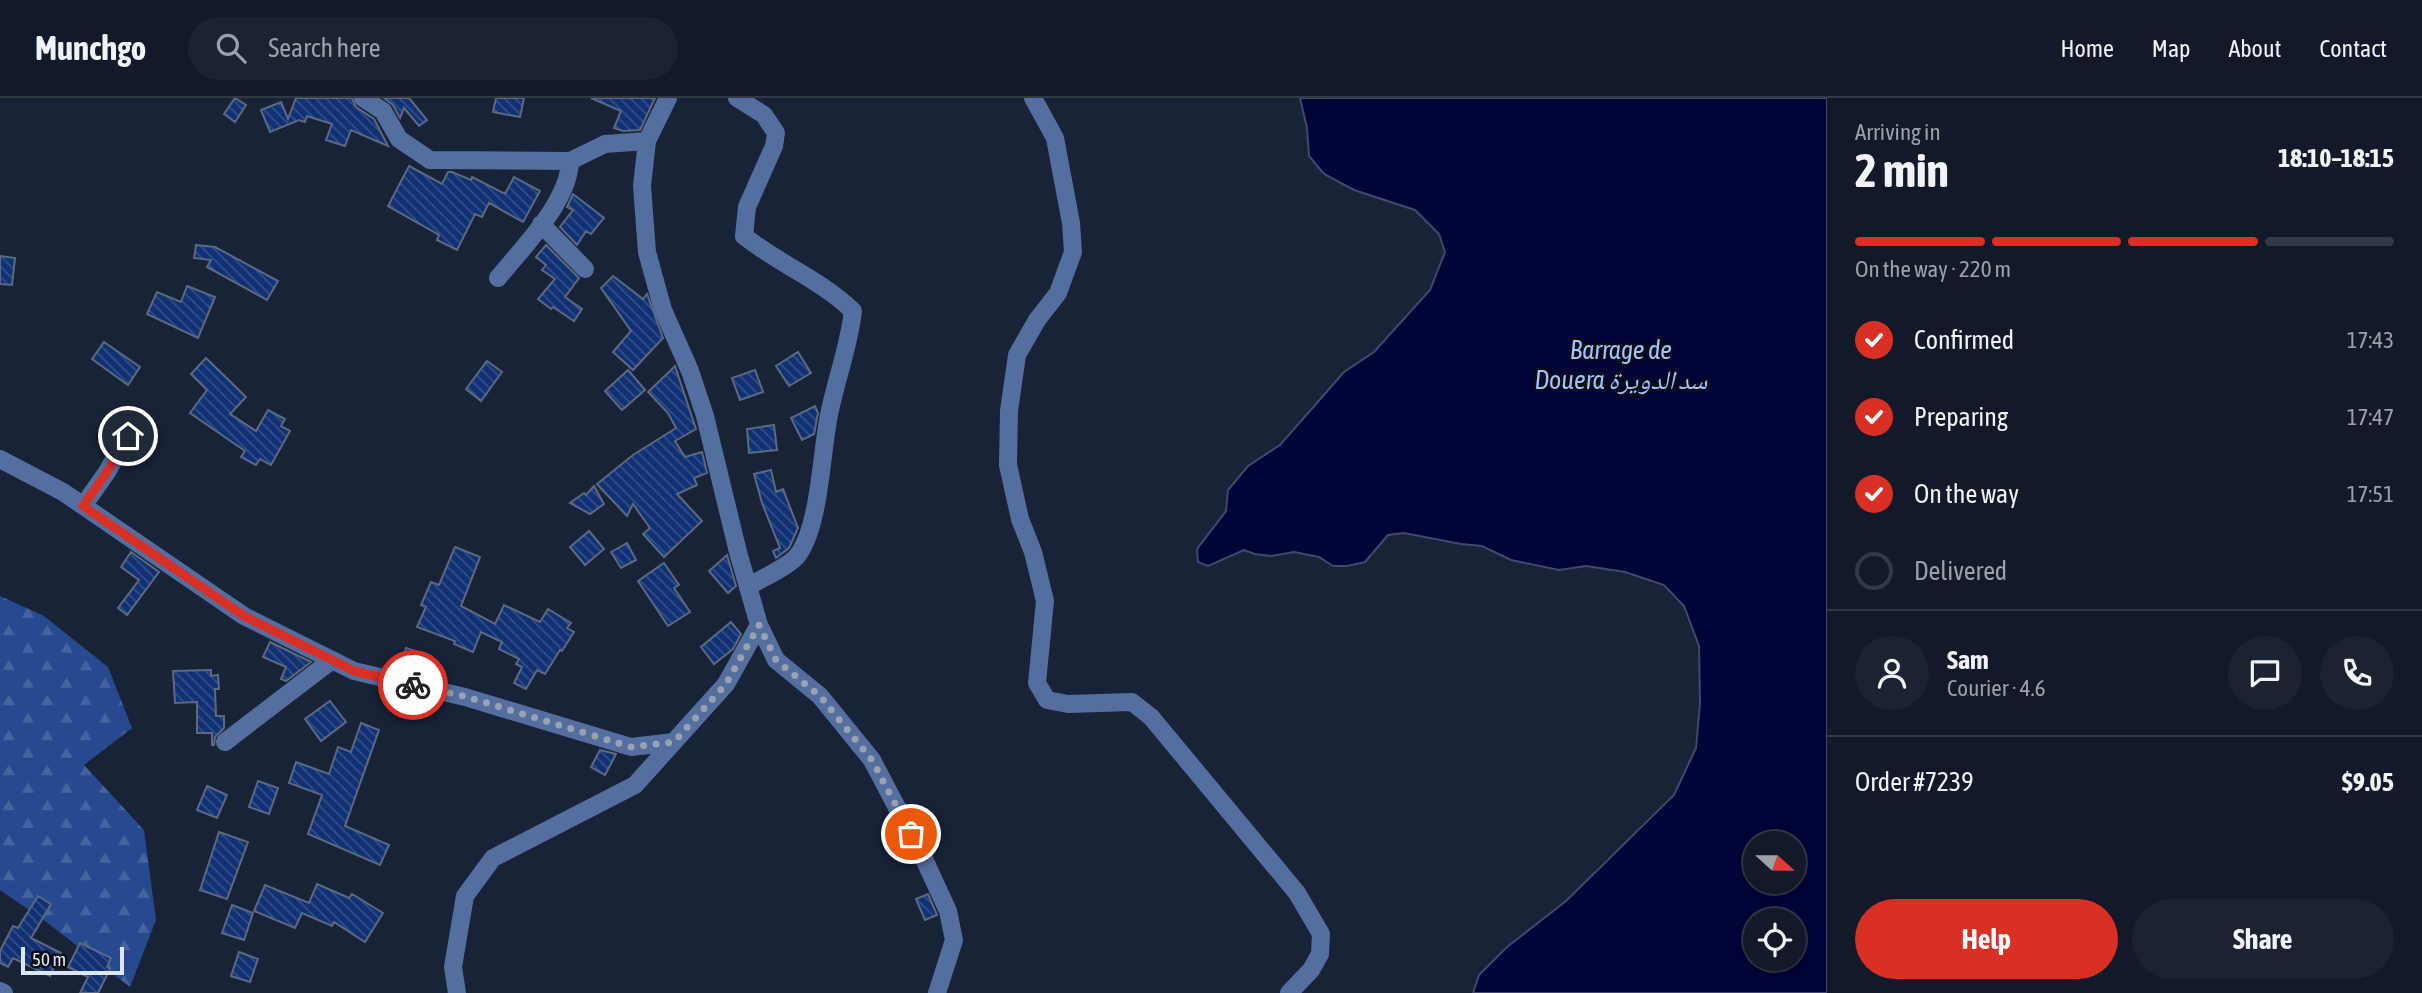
<!DOCTYPE html>
<meta charset="utf-8">
<style>
:root{--surface:#121a29;--page:#1b2331;--text:#f1f3f6;--muted:#9ca1a8;--line:#313846;--accent:#d93025}
body{margin:0;font-family:"Asap Condensed","Noto Naskh Arabic",sans-serif;background:var(--page);color:var(--text);height:100vh;display:flex;flex-direction:column;font-size:26px;white-space:nowrap}
*{box-sizing:border-box;margin:0}
p{font-size:23px;color:var(--muted)}
.icon{flex:none;width:38px;height:38px;fill:none;stroke:currentColor;stroke-width:2;stroke-linecap:round;stroke-linejoin:round}
.map{position:relative;flex:1;overflow:hidden}
.drawer{display:flex;flex-direction:column;background:var(--surface);width:595px}
.drawer>*{flex:none}
.needle{width:46px;rotate:111deg}
.controls{position:absolute;left:1743px;top:733px;display:grid;gap:14px}
.controls a{display:grid;place-items:center;width:63px;height:63px;border-radius:50%;background:var(--surface);box-shadow:0 2px 5px #0004,0 0 0 2px var(--line);font-size:35px}
.scale{position:absolute;left:21px;bottom:18px;width:103px;box-sizing:border-box;padding-left:7px;border:4px solid #dee6f4;border-top:0;font-size:19px;line-height:24px;white-space:nowrap;color:#dee6f4;-webkit-text-stroke:5px #080d16;paint-order:stroke}
.pin{position:absolute;display:grid;place-items:center;width:60px;height:60px;color:#fff;margin:-30px;border:4px solid #fff;border-radius:50%;box-shadow:0 2px 7px #0007}
.courier{position:absolute;display:grid;place-items:center;width:70px;height:70px;margin:-35px;border:5px solid #d93025;border-radius:50%;background:#fff;color:#222;box-shadow:0 2px 9px #0007}
.summary em{font-style:normal;font-weight:700}
.summary div{display:flex;flex-direction:column-reverse}
.summary{display:flex;align-items:center;justify-content:space-between;height:119px;padding:0 28px}
h1{font-size:46px;font-weight:700;line-height:52px}
.bar{display:grid;grid-template-columns:repeat(4,1fr);gap:10px 7px;align-content:center;height:84px;padding:0 28px}
.bar i{height:9px;border-radius:5px;background:var(--line)}
.bar .on{background:var(--accent)}
.bar p{grid-column:span 4}
.line{display:flex;align-items:center;gap:18px;padding:0 28px;border-top:2px solid var(--line)}
.line div{flex:1}
.round{display:grid;place-items:center;flex:none;width:74px;height:74px;border-radius:37px;background:var(--page)}
ol{padding:0 28px;list-style:none}
li{display:flex;align-items:center;gap:21px;height:77px}
li p{margin-inline-start:auto}
li .icon{padding:7px;border-radius:50%;background:var(--accent);color:#fff;stroke-width:4}
li:last-child{color:var(--muted)}
li i{width:38px;height:38px;border:4px solid var(--line);border-radius:50%}
.cta{display:flex;gap:14px;margin-top:auto;padding:14px 28px}
.cta a{flex:1;height:80px;border-radius:42px;background:var(--accent);color:#fff;font-size:28px;font-weight:700;line-height:80px;text-align:center}
.cta a+a{background:var(--page);color:var(--text)}
header{display:flex;align-items:center;gap:42px;box-sizing:border-box;height:98px;padding:0 35px;background:var(--surface);border-bottom:2px solid var(--line)}
header strong{font-size:33px}
nav{display:flex;gap:38px;margin-inline-start:auto;font-size:24px}
.search{width:490px;height:63px;background:var(--page);display:flex;align-items:center;gap:18px;box-sizing:border-box;padding:0 24px;border-radius:38px;color:var(--muted);font-size:26px}
main{display:flex;flex:1;min-height:0}
.map>svg:first-child{display:block}
</style>
<header>
<strong>Munchgo</strong>
<div class="search"><svg class="icon" aria-label="search" viewBox="0 0 24 24"><circle cx="10" cy="10" r="6"/><path d="M15 15l6 6"/></svg>Search here</div>
<nav><a>Home</a><a>Map</a><a>About</a><a>Contact</a></nav>
</header>
<main>
<div class="map">
<svg width="1827" height="895" viewBox="0 0 1827 895">
<defs>
<pattern id="forest-firs" width="22" height="20" patternUnits="userSpaceOnUse" patternTransform="scale(1.75)"><rect width="22" height="20" fill="#26498f"/><path d="M5 1l3.5 6h-7zM16 11l3.5 6h-7z" fill="#45639f"/></pattern>
<pattern id="building-back-hatch" width="6" height="6" patternUnits="userSpaceOnUse" patternTransform="scale(1.75)"><rect width="6" height="6" fill="#103174"/><path d="M-1 5l2 2M0 0l6 6M5-1l2 2" fill="none" stroke="#324f88"/></pattern>
</defs>
<rect width="100%" height="100%" fill="#182337"/>
<path fill="url(#forest-firs)" d="M0,498L44,518L108,569L132,630L84,667L144,732L156,822L130,889L45,823L0,792Z"/>
<path fill="#000335" stroke="#43476e" stroke-width="2" fill-rule="evenodd" d="M1300,0H1827V895H1473L1479,877L1507,849L1566,803L1674,697L1696,650L1700,605L1699,548L1684,508L1664,487L1625,474L1586,468L1559,472L1511,462L1482,448L1461,446L1404,435L1388,437L1365,464L1347,468H1333L1319,459L1294,454L1271,458L1255,456L1244,452L1208,468L1198,464L1197,451L1226,413L1228,392L1248,368L1280,347L1344,274L1374,254L1430,192L1445,154L1439,136L1415,112L1354,92L1324,76L1309,58L1307,30ZM1755,746H1794V784H1755ZM1755,822H1794V861H1755Z"/>
<path fill="url(#building-back-hatch)" stroke="#5c6981" stroke-width="2" d="M235,0L246,7L235,24L224,16Z
M296,0H352L356,9L374,21L388,48L351,32L345,48L326,42L332,26L307,18L305,24L299,22L270,34L261,12L281,4L288,21Z
M384,0H409L427,22L419,28L404,10L400,20L393,7Z
M496,0H524L520,19L493,14Z
M591,0H655L640,32L623,33L614,30L621,13Z
M409,68L442,86L448,74H452L471,82L472,79L505,96L514,79L540,93L523,124L489,105L482,119L475,116L457,152L437,142L439,137L388,108Z
M573,96L604,120L591,136L586,133L577,147L560,129L573,112L567,109Z
M196,147L215,149L278,183L267,202L207,169L211,162L194,160Z
M546,147L579,180L565,199L582,211L574,223L553,209L551,211L538,201L555,181L542,172L546,167L536,159Z
M0,158L15,160L12,187L0,186Z
M613,178L643,201L647,196L663,240L633,272L613,254L631,233L601,190Z
M187,188L215,199L198,240L147,216L157,194L181,204Z
M104,244L140,269L128,287L92,261Z
M798,254L811,275L789,288L776,268Z
M206,260L246,299L230,316L256,333L268,312L285,321L281,328L290,333L271,367L260,361L256,367L241,359L245,353L190,315L207,292L191,276Z
M487,263L502,274L481,303L466,291Z
M675,268L696,331L675,343L685,359L702,354L707,375L694,380L697,387L677,396L702,423L664,459L643,436L650,430L633,406L627,418L597,386L633,357L676,330L668,315L648,294Z
M628,272L645,292L622,312L605,293Z
M755,272L763,294L740,302L732,280Z
M815,308L818,315L814,336L802,342L791,320Z
M774,327L777,352L749,355L747,331Z
M771,372L776,394L783,391L798,430L789,450L776,460L773,453L780,450L762,405L754,376Z
M594,388L604,406L590,416L570,405L584,395L586,397Z
M589,433L604,451L585,467L570,449Z
M627,445L636,462L621,470L611,454Z
M455,449L480,459L461,508L495,526L504,507L540,524L548,511L571,525L567,530L574,534L562,553L560,552L545,576L537,572L526,591L514,585L522,569L516,566L519,561L499,551L502,544L481,534L473,554L454,546L455,543L417,529L426,509L421,507L431,484L439,487Z
M131,454L159,474L127,517L118,510L139,482L121,469Z
M727,457L736,488L728,495L709,473Z
M664,465L679,487L674,490L690,514L668,528L638,483Z
M731,524L741,536L733,551L714,566L701,549Z
M270,544L311,564L286,583L281,581L286,569L263,559Z
M406,550L431,558L424,578L400,569Z
M211,572V578L218,577L219,591H215L216,618H224V630L215,639L214,647H212V635H197V604L175,605L173,573Z
M330,603L346,624L321,643L305,621Z
M361,625L379,632L345,728L389,747L380,767L308,736L322,697L289,685L296,664L329,676L338,649L351,654Z
M600,652L616,656L605,677L591,669Z
M258,683L278,690L269,716L249,709Z
M207,688L227,697L217,720L197,712Z
M219,734L248,744L227,801L200,792Z
M317,786L349,800L352,796L383,815L365,844L334,824L332,828L302,815L295,830L254,813L265,787L309,805Z
M928,796L937,817L925,822L916,801Z
M38,798L51,806L31,840L61,855L50,878L13,860L8,869L0,865V853L13,828L18,830Z
M232,807L253,815L244,842L222,835Z
M80,845L111,860L107,869L110,871L98,895H80L88,879L68,869Z
M239,854L258,861L250,884L231,878Z"/>
<g fill="none" stroke-linecap="round" stroke-linejoin="round">
<path stroke="#546e9f" stroke-width="18" d="M363,0L383,13L399,41L430,62L570,63L605,46L647,43
M668,0L647,43L642,88L647,154L663,212L690,273L705,318L738,454L759,527L776,562L820,598L872,662L924,761L948,813L954,842L937,895
M737,0L764,17L776,35L774,48L747,109L744,138C779,166 821,182 853,213C849,248 836,282 829,317C821,356 820,427 798,457C790,468 760,481 748,489
M1033,0L1055,40L1071,125L1073,154L1058,195L1037,222L1017,257L1009,313L1008,367L1020,421L1033,454L1045,503L1037,585L1047,602L1068,606L1132,604L1151,619L1297,795L1321,836L1320,856L1311,872L1289,895
M541,126L585,171
M498,180C523,149 569,104 570,63
M0,361L63,394L244,518L354,573L465,599L631,649L674,644
M83,408L107,374L138,319
M225,644L332,562
M0,893L4,895
M457,895L453,869L465,798L493,760L635,687L726,586L759,527"/>
</g>
<g fill="none" stroke-linecap="round" stroke-linejoin="round">
<path stroke="#99a2b2" stroke-width="7" stroke-dasharray="0 12.6" d="M413,587L464,598L631,649L674,644L726,586L759,527L776,562L820,598L872,662L911,736"/>
<path stroke="#d93025" stroke-width="9" d="M128,338L107,374L83,408L244,518L354,573L413,587"/>
</g>
<g text-anchor="middle" stroke-width="5" stroke-linejoin="round" paint-order="stroke">
<g font-size="26" font-style="italic" fill="#a2c2fe" stroke="#080d16">
<text x="1621" y="261">Barrage de<tspan x="1621" dy="30">Douera سد الدويرة</tspan></text>
</g>
</g>
</svg>
<div class="controls">
<a><svg class="needle" viewBox="-14 -14 28 28"><path d="M0-13l5 13h-10z" fill="#e53935"/><path d="M0 13l5-13h-10z" fill="#9ca1a8"/></svg></a>
<a><svg class="icon" aria-label="locate" viewBox="0 0 24 24"><circle cx="12" cy="12" r="6"/><path d="M12 2v4M12 18v4M2 12h4M18 12h4"/></svg></a>
</div>
<div class="scale">50 m</div>
<div class="pin" style="left:911px;top:736px;background:#ea580c"><svg class="icon" aria-label="bag" viewBox="0 0 24 24"><path d="M5 8h14l-1 12H6zM9 8a3 3 0 0 1 6 0"/></svg></div>
<div class="pin" style="left:128px;top:338px;background:#1f2937"><svg class="icon" aria-label="home" viewBox="0 0 24 24"><path d="M3 11l9-7 9 7M6 9v11h12V9"/></svg></div>
<div class="courier" style="left:413px;top:587px"><svg class="icon" aria-label="bike" viewBox="0 0 24 24"><circle cx="6" cy="16" r="4"/><circle cx="18" cy="16" r="4"/><path d="M6 16l4-8h5l3 8M10 8l3 8H6M13 5h3"/></svg></div>
</div>
<section class="drawer">
<div class="summary"><div><h1>2 min</h1><p>Arriving in</p></div><em>18:10–18:15</em></div>
<div class="bar"><i class="on"></i><i class="on"></i><i class="on"></i><i></i><p>On the way · 220 m</p></div>
<ol>
<li><svg class="icon" aria-label="check" viewBox="0 0 24 24"><path d="M5 12l5 5 9-10"/></svg>Confirmed<p>17:43</p></li>
<li><svg class="icon" aria-label="check" viewBox="0 0 24 24"><path d="M5 12l5 5 9-10"/></svg>Preparing<p>17:47</p></li>
<li><svg class="icon" aria-label="check" viewBox="0 0 24 24"><path d="M5 12l5 5 9-10"/></svg>On the way<p>17:51</p></li>
<li><i></i>Delivered</li>
</ol>
<div class="line" style="height:126px"><a class="round"><svg class="icon" aria-label="person" viewBox="0 0 24 24"><circle cx="12" cy="8" r="4"/><path d="M4 21q1-7 8-7t8 7"/></svg></a><div><b>Sam</b><p>Courier · 4.6</p></div><a class="round"><svg class="icon" aria-label="chat" viewBox="0 0 24 24"><path d="M4 5h16v11H9l-5 4z"/></svg></a><a class="round"><svg class="icon" aria-label="phone" viewBox="0 0 24 24"><path d="M5 4h4l2 5-3 2q2 4 5 5l2-3 5 2v4C11 20 4 13 5 4z"/></svg></a></div>
<div class="line" style="height:91px"><div>Order #7239</div><b>$9.05</b></div>
<div class="cta"><a>Help</a><a>Share</a></div>
</section>
</main>
